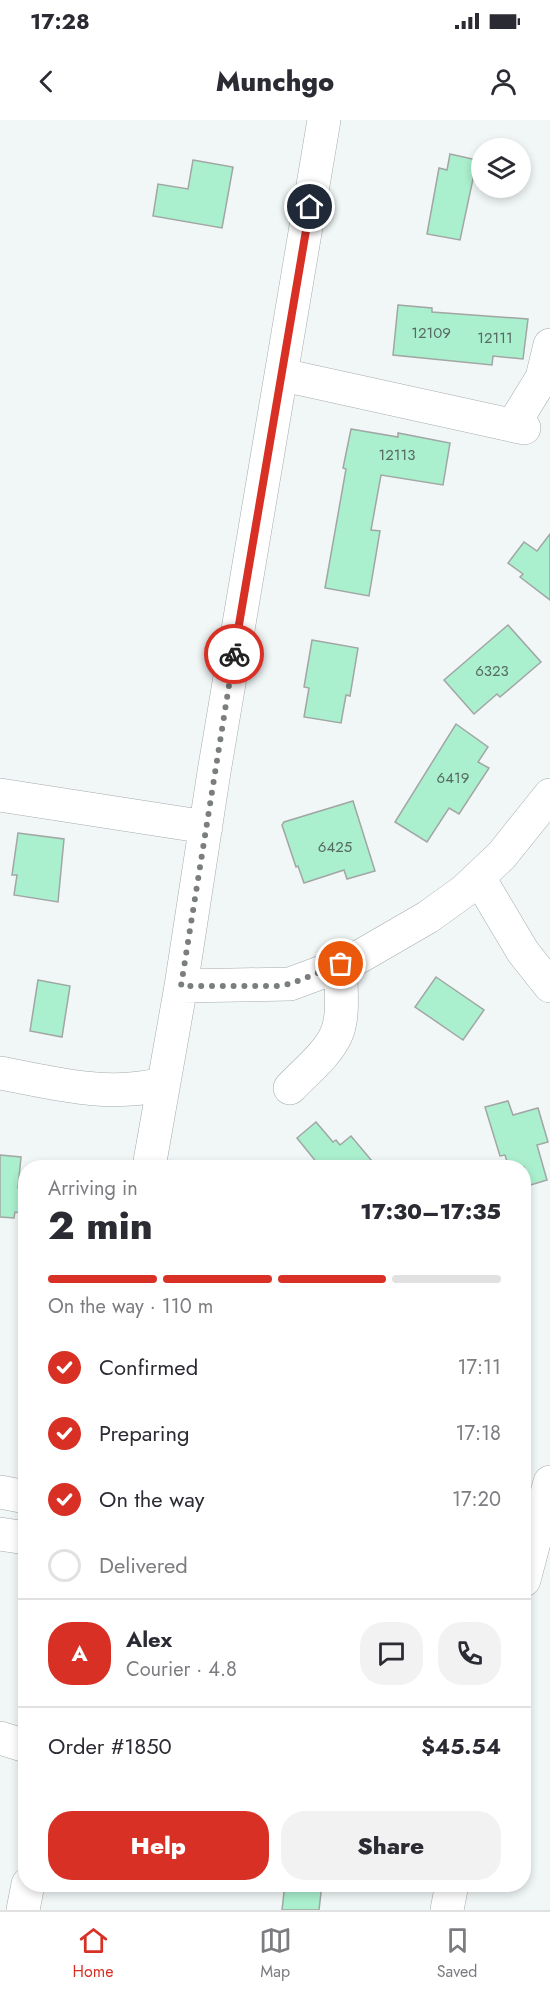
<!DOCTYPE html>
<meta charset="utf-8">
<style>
:root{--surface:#fff;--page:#f2f2f3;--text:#2b2b33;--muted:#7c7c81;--line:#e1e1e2;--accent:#d93025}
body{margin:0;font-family:Jost,sans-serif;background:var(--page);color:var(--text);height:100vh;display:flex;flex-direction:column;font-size:22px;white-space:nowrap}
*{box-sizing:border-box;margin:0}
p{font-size:20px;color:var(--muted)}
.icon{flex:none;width:33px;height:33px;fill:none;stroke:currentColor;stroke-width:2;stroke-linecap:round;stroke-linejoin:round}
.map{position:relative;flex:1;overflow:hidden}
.details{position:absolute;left:18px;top:1040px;width:513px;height:732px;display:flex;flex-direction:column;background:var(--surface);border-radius:24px;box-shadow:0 3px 9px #0003}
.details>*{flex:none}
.fabs{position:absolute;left:471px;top:18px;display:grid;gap:12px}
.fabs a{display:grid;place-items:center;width:60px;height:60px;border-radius:50%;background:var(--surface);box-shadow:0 3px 9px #0003;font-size:30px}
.pin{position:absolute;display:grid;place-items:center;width:51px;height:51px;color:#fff;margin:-26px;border:3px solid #fff;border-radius:50%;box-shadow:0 2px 6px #0007}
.courier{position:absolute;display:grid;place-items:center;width:60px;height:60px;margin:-30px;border:4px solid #d93025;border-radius:50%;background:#fff;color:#222;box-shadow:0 2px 8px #0007}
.summary em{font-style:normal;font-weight:800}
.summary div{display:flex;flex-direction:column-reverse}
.summary{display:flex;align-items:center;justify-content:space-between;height:102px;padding:0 30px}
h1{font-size:39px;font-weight:800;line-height:45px}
.bar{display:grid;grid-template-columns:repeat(4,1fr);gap:9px 6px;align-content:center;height:72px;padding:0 30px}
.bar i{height:8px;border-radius:4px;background:var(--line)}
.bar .on{background:var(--accent)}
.bar p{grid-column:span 4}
.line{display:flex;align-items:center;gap:15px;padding:0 30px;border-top:2px solid var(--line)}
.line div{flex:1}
.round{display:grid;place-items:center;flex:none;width:63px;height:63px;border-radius:24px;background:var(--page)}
ol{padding:0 30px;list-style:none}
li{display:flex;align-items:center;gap:18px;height:66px}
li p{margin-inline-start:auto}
li .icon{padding:6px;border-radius:50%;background:var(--accent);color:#fff;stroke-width:4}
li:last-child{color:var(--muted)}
li i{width:33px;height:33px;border:3px solid var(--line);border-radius:50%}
.action{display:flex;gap:12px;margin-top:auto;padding:12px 30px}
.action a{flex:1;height:69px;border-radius:24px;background:var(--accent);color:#fff;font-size:24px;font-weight:800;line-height:69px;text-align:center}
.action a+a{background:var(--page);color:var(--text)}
.status{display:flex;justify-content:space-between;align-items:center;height:42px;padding:0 30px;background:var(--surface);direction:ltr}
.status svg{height:16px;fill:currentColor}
header{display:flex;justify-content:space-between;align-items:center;height:78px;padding:0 30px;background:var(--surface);font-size:27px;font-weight:800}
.menu{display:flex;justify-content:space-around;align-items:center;height:84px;border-top:2px solid var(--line);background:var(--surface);font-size:16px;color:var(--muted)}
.menu a{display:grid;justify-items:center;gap:3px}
.menu .on{color:var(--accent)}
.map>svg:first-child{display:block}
</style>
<div class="status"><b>17:28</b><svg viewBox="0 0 49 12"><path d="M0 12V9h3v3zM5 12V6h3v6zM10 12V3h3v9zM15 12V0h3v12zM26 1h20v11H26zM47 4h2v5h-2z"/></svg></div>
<header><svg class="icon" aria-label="back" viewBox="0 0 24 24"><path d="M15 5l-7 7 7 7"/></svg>Munchgo<svg class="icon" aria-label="person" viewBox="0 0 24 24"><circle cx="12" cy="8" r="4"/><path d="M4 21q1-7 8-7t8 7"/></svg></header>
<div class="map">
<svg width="550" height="1790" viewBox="0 0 550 1790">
<rect width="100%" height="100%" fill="#f1f7f7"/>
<path fill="#aaefce" stroke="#a2a6a4" stroke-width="1.5" d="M450,34L477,40L460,120L427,114L439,48L447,50Z
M193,40L233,47L222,108L153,96L158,64L188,69Z
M398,185L432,188V192L528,199L523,239L493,236L492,245L393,235Z
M351,309L398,317V313L450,323L443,365L381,355L371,410L380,411L369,476L325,468L346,349L343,348Z
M550,414V480L520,457L523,454L508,443L524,422L537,431Z
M508,505L541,542L500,577L497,574L474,594L444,560Z
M312,520L358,528L350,576L346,575L341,603L304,597L309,568L304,567Z
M456,604L488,627L478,642L489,648L459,694L449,688L427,722L395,702Z
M353,681L375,751L347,759L344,750L304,763L298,746L296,747L282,705L284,702Z
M18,713L64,719L58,782L14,775L17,755H12Z
M436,857L484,890L463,920L415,887Z
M38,860L70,866L62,917L30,911Z
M508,981L513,995L538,988L548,1022L537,1025L547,1060L524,1067V1047H509L505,1035L500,1036L485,987Z
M316,1002L333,1022L336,1020L340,1025L351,1016L377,1047H314L318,1044L297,1018Z
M0,1035L21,1037L18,1068L26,1069V1094L15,1092L14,1098L0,1097Z
M285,1764H322L319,1790H282Z"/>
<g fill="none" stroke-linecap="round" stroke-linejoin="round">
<defs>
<path id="minor" d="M283,255L524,308
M513,305L542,258L550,225
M0,675L206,707
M479,758L523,832L550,866
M181,866L290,864L352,841L428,797L464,771L502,735L550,675
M0,953C54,963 108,978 162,964
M290,968C305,952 327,935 336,915C345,896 340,866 341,845
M149,1047L181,866L214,652L324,0
M0,1372L26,1377
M0,1414L26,1418
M524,1460L550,1362
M0,1618L26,1626
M23,1790L28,1764
M447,1790L452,1764"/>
</defs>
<use href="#minor" stroke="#a6abab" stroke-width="34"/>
<use href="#minor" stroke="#fff" stroke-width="33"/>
</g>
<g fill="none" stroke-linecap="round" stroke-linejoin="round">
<path stroke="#7b7e7e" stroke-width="6" stroke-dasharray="0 10.8" d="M234,534L181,866H276L290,864L341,844"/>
<path stroke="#d93025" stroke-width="8" d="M234,534L310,87"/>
</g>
<g text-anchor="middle" stroke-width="5" stroke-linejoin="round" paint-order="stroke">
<g font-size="15" fill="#576a61">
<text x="431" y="218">12109</text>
<text x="495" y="223">12111</text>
<text x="397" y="340">12113</text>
<text x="492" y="556">6323</text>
<text x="453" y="663">6419</text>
<text x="335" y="732">6425</text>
</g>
</g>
</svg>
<div class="fabs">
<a><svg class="icon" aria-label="layers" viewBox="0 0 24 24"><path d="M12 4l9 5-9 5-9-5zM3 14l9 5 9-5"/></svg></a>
</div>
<div class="pin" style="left:341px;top:844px;background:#ea580c"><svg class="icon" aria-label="bag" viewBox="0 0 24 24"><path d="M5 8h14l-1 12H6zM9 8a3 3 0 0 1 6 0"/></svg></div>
<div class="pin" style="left:310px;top:87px;background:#1f2937"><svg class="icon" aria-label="home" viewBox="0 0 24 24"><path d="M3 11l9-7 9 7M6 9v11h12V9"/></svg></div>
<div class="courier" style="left:234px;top:534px"><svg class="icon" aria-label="bike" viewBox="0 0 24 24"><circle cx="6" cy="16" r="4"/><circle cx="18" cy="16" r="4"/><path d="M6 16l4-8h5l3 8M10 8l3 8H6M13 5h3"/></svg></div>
<section class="details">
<div class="summary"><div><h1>2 min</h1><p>Arriving in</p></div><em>17:30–17:35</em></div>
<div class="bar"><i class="on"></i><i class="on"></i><i class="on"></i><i></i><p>On the way · 110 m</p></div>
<ol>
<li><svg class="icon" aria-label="check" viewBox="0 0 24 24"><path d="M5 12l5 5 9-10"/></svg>Confirmed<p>17:11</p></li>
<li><svg class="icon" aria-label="check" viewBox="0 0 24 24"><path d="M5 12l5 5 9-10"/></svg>Preparing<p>17:18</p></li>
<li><svg class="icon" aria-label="check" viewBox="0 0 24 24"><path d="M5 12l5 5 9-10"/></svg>On the way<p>17:20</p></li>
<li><i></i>Delivered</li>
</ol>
<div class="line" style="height:108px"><b class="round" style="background:var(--accent);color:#fff">A</b><div><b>Alex</b><p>Courier · 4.8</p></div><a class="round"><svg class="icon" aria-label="chat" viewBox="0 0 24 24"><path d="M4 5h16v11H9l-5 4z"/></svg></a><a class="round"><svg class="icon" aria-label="phone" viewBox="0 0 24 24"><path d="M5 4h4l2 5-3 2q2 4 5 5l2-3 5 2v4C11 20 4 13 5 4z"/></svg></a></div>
<div class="line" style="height:78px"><div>Order #1850</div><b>$45.54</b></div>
<div class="action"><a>Help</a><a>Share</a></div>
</section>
</div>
<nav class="menu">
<a class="on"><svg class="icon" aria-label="home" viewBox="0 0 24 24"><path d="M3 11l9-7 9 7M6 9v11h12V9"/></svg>Home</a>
<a><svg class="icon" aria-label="map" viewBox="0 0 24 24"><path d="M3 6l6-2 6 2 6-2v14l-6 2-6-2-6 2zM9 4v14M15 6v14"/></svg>Map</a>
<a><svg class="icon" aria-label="saved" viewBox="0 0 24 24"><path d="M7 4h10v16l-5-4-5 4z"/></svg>Saved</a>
</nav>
